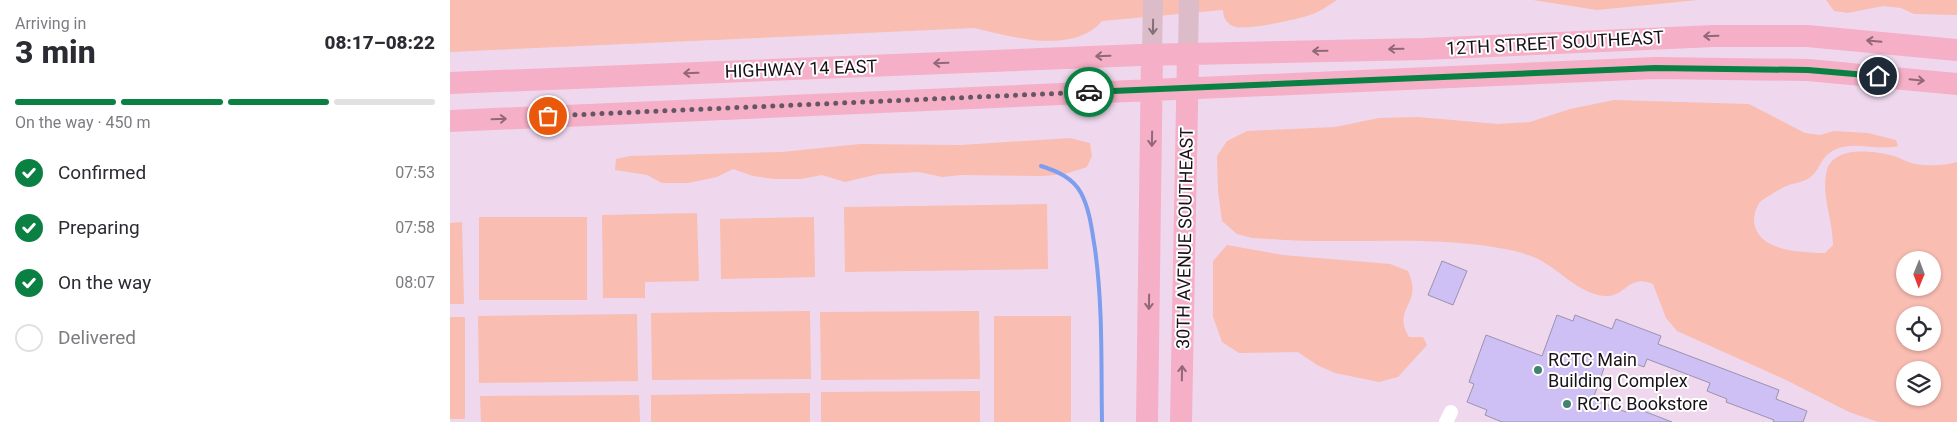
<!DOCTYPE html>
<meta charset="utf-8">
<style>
:root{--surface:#fff;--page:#f7f7f7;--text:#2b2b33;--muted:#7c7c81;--line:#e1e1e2;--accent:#0b8043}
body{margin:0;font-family:Roboto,sans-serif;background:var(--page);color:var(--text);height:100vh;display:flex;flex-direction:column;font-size:19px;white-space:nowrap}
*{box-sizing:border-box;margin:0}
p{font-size:16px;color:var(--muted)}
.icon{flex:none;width:28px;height:28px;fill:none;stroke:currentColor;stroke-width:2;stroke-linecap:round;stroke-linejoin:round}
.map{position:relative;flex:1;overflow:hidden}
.panel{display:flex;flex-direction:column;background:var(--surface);width:450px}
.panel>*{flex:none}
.needle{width:32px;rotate:181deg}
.tools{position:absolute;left:1446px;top:251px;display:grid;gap:10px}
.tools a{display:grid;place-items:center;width:45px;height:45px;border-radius:50%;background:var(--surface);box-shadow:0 1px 4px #0004;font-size:25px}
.pin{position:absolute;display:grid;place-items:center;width:42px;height:42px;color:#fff;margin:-21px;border:2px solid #fff;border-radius:50%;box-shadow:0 1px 5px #0007}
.courier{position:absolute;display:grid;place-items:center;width:50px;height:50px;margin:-25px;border:4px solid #0b8043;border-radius:50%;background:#fff;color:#222;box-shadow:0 1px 6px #0007}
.headline em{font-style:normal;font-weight:800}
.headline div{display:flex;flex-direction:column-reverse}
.headline{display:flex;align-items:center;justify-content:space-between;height:85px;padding:0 15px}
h1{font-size:32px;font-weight:800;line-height:38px}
.bar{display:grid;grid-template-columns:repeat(4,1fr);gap:8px 5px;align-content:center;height:60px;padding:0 15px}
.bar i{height:6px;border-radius:4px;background:var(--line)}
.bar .active{background:var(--accent)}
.bar p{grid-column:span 4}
ol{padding:0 15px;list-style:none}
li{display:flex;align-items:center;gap:15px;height:55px}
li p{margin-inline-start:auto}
li .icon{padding:5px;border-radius:50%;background:var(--accent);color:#fff;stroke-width:4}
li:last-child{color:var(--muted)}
li i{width:28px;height:28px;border:2px solid var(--line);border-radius:50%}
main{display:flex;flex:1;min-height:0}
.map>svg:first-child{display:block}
</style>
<main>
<section class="panel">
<div class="headline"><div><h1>3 min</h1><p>Arriving in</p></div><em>08:17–08:22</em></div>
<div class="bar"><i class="active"></i><i class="active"></i><i class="active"></i><i></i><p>On the way · 450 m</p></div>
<ol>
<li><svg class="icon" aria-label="check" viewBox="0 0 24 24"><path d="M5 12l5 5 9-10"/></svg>Confirmed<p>07:53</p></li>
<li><svg class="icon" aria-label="check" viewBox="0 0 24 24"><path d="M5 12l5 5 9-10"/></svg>Preparing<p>07:58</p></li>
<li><svg class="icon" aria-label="check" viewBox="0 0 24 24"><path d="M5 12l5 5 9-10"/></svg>On the way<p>08:07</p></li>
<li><i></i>Delivered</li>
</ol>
</section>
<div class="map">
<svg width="1507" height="422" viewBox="0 0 1507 422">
<rect width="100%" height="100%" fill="#efd8ed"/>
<path fill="#f9bdb2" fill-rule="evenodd" d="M0,0H887C879,5 871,11 863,14C851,19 797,30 786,27C777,25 773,18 773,10L652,21C623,55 561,37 525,28L0,52Z
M1083,0H1248L1147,10Z
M1376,0H1507V15L1464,14L1451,8L1433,6L1398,13L1384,11Z
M1164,100L1299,104L1355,133L1370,135L1384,131L1418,133L1446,140L1448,146C1427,151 1403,140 1384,150C1369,158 1371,170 1359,178C1352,183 1342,183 1334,187C1327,191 1318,196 1311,201C1306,206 1304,215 1304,222C1308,252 1351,252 1375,253L1383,245C1383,222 1372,197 1376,174C1380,145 1423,150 1444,156C1451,158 1458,163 1465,164C1479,166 1494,166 1507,162V422H1428L1399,412L1336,380L1227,331L1216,318L1203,284C1176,272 1176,302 1148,295C1125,289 1110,271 1090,260C1083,256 1072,253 1065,251C999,236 930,242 863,241C843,241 822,239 802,238L787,234L772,221L768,191L767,156L777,141L797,131L885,127L929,118L968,117L1048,124L1080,122L1120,109ZM1455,260H1482V288H1455ZM1455,315H1482V342H1455ZM1455,370H1482V398H1455Z
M620,138L640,143L642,156L637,167L615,174L592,176L511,175L492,177L469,172L429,174L395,182L372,175L351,179H324L303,176L283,169L267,177L238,183H212L197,175L165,170L166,159L180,156L332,152L410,144L511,145Z
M597,204L598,269L395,272L394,207Z
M247,213L249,281L195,282V298H153L152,215Z
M29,217H137V300H29Z
M364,217L365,277L271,279L270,219Z
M12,222L14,304H0V223Z
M777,245L833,255L940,264L958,271C974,306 941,306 959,337H973L977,345L948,377L929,382L885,373L867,365L848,352L789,353L772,342L763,317V261Z
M360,311L361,379L202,380L201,313Z
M529,311L530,379L371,380L370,312Z
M187,314L188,381L29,383L28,316Z
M544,316H621V422H544Z
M0,317H15V419H0Z
M530,391V422H371V392Z
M360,393V422H201V395Z
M189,395L190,422H31L30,396Z"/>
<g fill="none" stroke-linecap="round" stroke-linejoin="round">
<path stroke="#7d9eef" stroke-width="4" d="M591,166C607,171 623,178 631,193C640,210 642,231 645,249C653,307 651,364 652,422"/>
</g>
<path fill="#cebff5" stroke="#9a93ac" d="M992,261L1017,271L1003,305L978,295Z
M1107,315L1123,321L1125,315L1162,329L1166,319L1211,336L1208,344L1329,390L1326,399L1357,411L1353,422H1323L1324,420L1276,402L1277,399L1257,391L1260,383L1197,359L1194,367L1159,354L1143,399L1176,412L1178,405L1222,422H1052L1035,415L1037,410L1017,402L1024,384L1019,382L1036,335L1092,356Z"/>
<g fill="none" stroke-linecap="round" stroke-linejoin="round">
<path stroke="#fff" stroke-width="14" d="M996,422L1001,412"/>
<path stroke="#dbbcc8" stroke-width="20" d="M702,54L703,0
M738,54L739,0"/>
<path stroke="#f5afc7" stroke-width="22" d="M0,83L690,55L973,49L1264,36H1357L1507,50
M0,121L1205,68L1358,70L1507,84
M697,422L702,54
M731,422L738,54"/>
</g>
<defs><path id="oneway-shaft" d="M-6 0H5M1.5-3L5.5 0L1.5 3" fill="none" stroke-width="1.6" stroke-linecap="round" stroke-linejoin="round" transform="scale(1.25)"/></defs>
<use stroke="#846f79" href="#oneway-shaft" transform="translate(703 27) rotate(91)"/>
<g stroke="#926879">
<use href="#oneway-shaft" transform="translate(1261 36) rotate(178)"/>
<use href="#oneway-shaft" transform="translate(1424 41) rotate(-175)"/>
<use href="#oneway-shaft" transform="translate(946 49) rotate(179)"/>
<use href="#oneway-shaft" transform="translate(870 51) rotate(179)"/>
<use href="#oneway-shaft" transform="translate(653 56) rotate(178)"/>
<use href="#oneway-shaft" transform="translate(491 63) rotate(178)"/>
<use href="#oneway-shaft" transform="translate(241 73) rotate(178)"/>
<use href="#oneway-shaft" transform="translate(1467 80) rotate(6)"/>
<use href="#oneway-shaft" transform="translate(49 119) rotate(-2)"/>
<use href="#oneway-shaft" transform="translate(702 139) rotate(91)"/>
<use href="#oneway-shaft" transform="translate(699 302) rotate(91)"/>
<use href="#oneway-shaft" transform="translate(732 373) rotate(-89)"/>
</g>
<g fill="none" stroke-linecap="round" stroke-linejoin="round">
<path stroke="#645763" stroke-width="5" stroke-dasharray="0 9" d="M98,116L639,92"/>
<path stroke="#0b8043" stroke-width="6" d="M639,92L1205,68L1358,70L1428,76"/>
</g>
<g fill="#428270" stroke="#fff" stroke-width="2">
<circle cx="1088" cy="370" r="5"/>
<circle cx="1117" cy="404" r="5"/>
</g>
<g text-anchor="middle" stroke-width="4" stroke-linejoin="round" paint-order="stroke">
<g font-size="18" fill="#191119" stroke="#fff">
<text transform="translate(1105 43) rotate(-3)" y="6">12TH STREET SOUTHEAST</text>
<text transform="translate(351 69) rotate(-2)" y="6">HIGHWAY 14 EAST</text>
<text transform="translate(735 238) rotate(-89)" y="6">30TH AVENUE SOUTHEAST</text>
</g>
<g font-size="18" fill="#191119" stroke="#fff" text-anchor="start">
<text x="1098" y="366">RCTC Main<tspan x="1098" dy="21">Building Complex</tspan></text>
<text x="1127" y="410">RCTC Bookstore</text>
</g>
</g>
</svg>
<div class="tools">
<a><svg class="needle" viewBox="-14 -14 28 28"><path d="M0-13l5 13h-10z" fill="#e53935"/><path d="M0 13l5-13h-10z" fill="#7c7c81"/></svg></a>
<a><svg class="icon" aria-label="locate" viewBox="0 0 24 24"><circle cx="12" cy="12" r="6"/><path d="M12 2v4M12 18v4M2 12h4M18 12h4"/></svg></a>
<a><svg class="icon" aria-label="layers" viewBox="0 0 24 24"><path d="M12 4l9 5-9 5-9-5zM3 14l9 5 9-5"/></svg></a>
</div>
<div class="pin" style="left:98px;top:116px;background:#ea580c"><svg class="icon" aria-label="bag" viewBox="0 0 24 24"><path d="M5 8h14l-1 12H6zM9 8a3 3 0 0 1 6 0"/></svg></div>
<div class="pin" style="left:1428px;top:76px;background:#1f2937"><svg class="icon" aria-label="home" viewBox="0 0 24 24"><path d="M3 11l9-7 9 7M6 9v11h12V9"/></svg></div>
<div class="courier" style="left:639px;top:92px"><svg class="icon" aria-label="car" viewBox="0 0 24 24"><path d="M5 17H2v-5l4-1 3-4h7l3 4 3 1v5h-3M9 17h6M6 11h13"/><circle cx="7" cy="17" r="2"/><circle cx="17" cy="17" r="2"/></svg></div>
</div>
</main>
